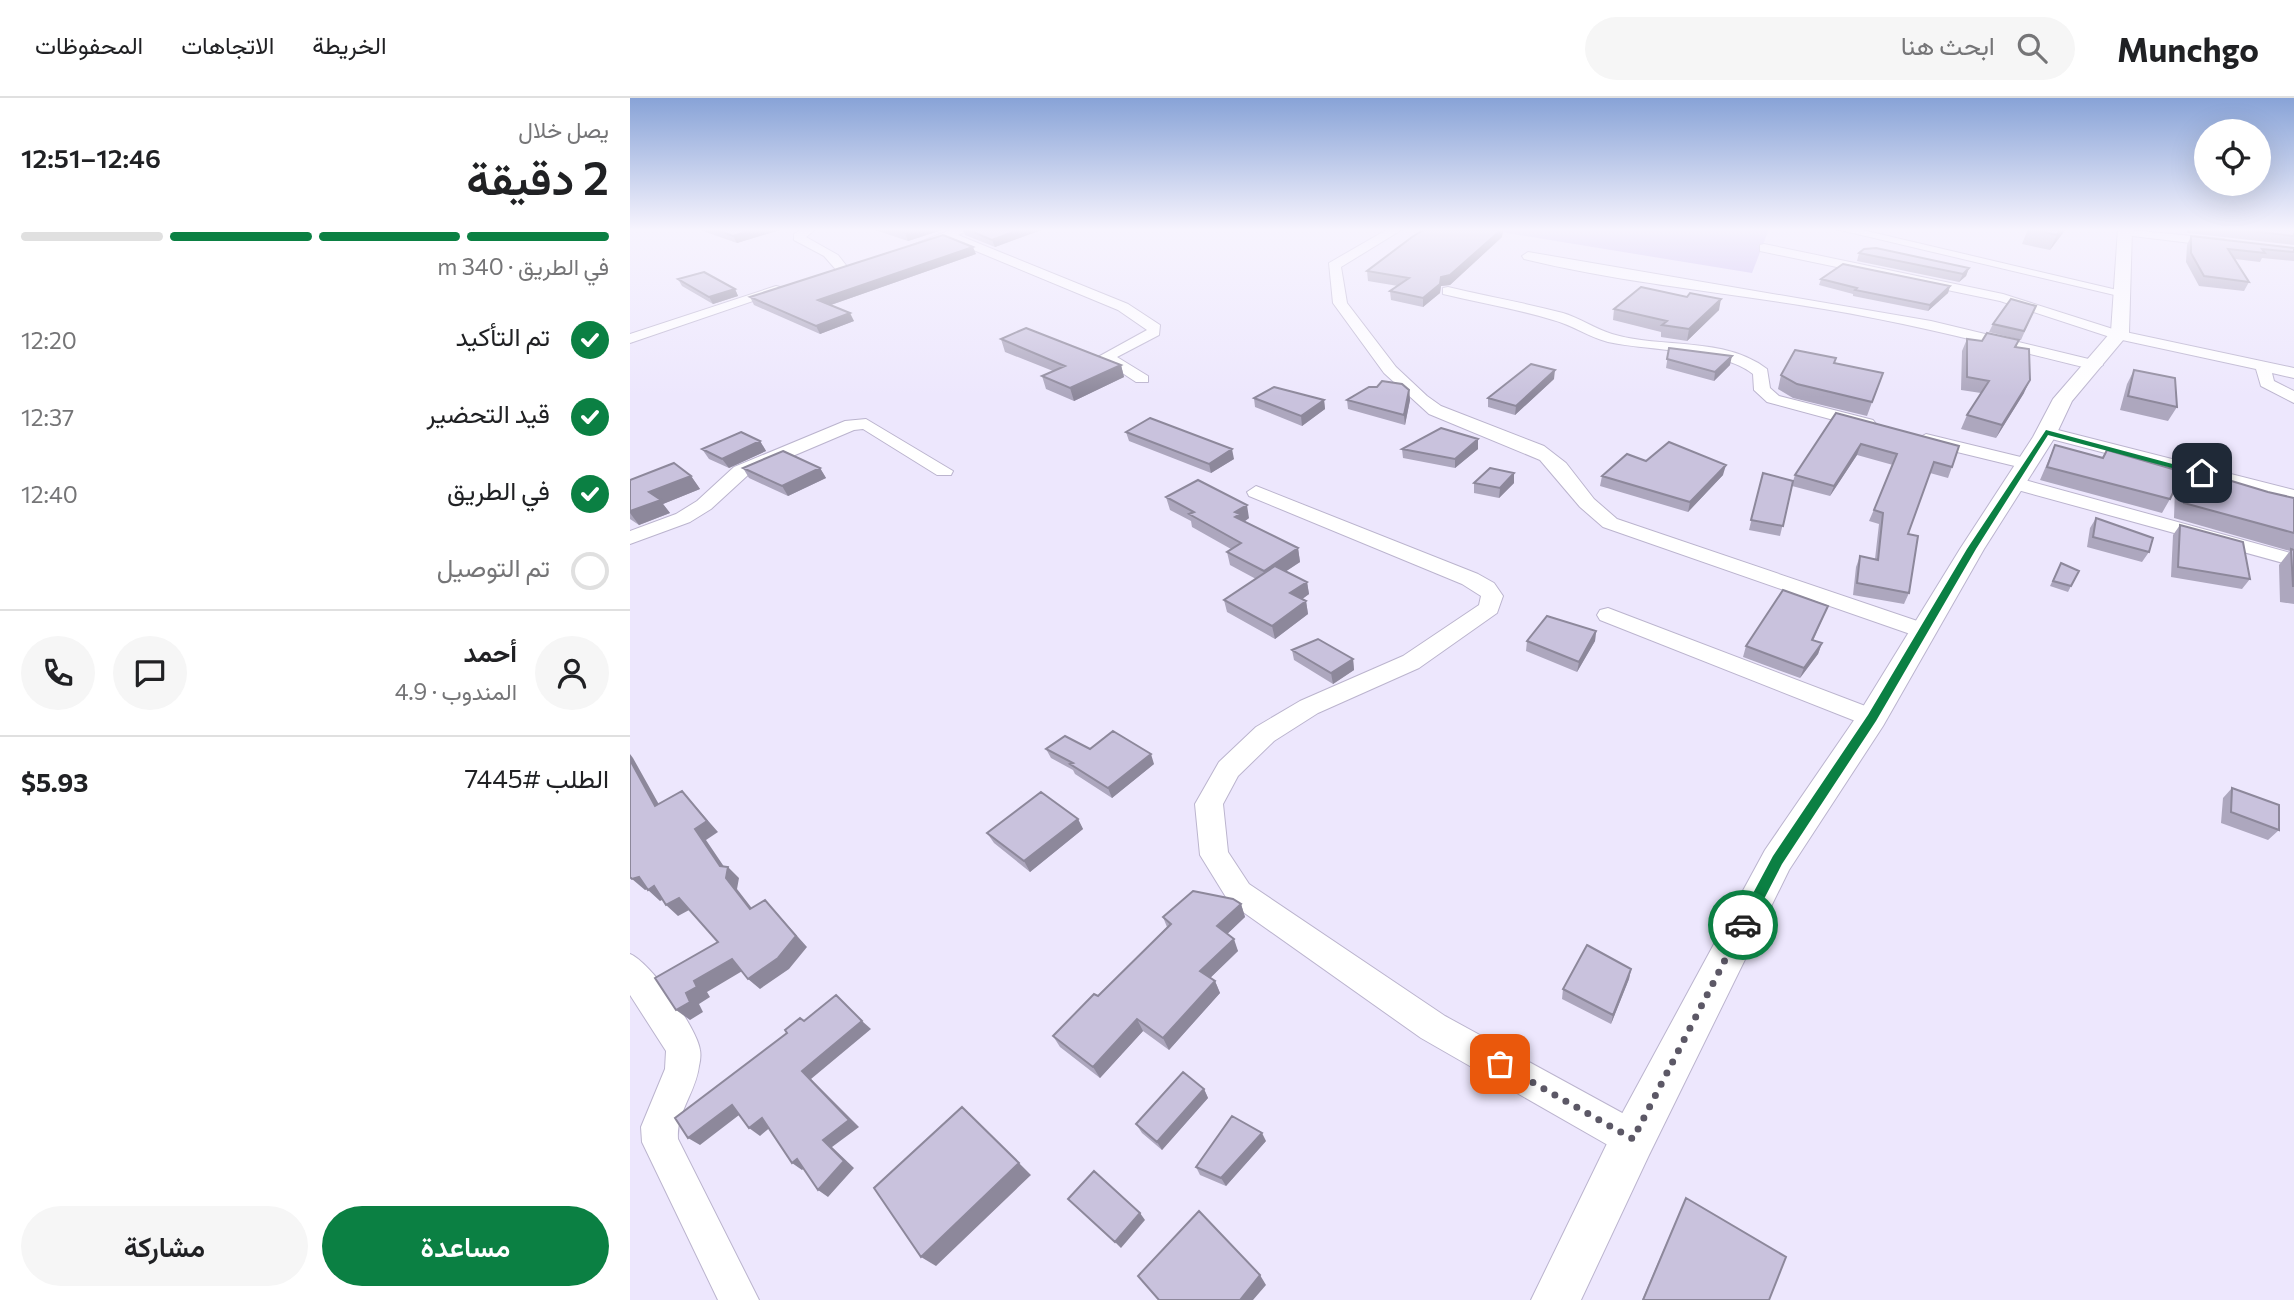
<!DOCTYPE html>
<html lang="ar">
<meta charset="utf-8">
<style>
:root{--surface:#fff;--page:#f6f6f6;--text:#202124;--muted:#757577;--line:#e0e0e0;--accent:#0b8043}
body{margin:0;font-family:Commissioner,Vazirmatn,sans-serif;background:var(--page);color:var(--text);direction:rtl;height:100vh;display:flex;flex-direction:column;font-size:26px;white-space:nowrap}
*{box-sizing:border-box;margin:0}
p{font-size:23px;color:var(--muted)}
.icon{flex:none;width:38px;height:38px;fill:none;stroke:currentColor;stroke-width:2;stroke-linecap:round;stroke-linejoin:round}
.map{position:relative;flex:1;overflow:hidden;direction:ltr}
.details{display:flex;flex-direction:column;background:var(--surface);width:630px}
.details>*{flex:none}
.tools{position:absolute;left:1564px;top:21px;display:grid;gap:14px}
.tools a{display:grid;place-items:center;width:77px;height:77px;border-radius:50%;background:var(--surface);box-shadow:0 7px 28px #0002;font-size:35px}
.pin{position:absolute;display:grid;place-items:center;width:60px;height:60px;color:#fff;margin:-30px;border-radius:14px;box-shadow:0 4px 10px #0006}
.courier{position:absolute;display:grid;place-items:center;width:70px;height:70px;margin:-35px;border:5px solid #0b8043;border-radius:50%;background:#fff;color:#222;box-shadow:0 2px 9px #0007}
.head em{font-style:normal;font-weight:600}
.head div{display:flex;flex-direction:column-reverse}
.head{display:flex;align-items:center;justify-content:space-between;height:119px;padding:0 21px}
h1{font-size:46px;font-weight:600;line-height:52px}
.bar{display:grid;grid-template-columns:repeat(4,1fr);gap:10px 7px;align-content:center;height:84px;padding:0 21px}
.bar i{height:9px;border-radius:5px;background:var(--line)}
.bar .active{background:var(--accent)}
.bar p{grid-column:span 4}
.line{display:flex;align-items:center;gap:18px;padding:0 21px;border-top:2px solid var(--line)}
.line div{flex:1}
.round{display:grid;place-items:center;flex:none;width:74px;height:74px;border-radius:37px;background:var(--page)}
ol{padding:0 21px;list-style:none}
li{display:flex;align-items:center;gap:21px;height:77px}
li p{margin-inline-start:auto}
li .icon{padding:7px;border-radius:50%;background:var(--accent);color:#fff;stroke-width:4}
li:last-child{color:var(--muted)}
li i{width:38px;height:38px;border:4px solid var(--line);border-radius:50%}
.cta{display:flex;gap:14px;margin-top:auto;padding:14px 21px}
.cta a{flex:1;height:80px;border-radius:42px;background:var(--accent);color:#fff;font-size:28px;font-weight:600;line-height:80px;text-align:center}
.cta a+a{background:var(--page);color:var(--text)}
header{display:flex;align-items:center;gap:42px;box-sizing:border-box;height:98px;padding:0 35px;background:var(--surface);border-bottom:2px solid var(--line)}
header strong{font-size:33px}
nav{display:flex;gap:38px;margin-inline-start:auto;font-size:24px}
.search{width:490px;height:63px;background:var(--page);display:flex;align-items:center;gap:18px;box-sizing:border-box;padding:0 24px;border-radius:38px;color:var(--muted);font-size:26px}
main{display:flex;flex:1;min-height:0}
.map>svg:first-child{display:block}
</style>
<header>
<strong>Munchgo</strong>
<div class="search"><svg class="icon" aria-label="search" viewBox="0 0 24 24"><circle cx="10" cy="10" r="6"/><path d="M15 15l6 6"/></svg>ابحث هنا</div>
<nav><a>الخريطة</a><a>الاتجاهات</a><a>المحفوظات</a></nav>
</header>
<main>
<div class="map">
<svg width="1664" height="1202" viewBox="0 0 1664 1202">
<rect width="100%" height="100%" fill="#ede7fd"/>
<path fill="#c9baf0" d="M852,131H1139L1122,175Z"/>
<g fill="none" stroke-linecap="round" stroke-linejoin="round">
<defs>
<path id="minor" d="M172,131H186L176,139L208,157L219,171L218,174H208L194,158L164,142V136Z
M323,131H341L328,137L498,206L530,227L529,237L487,259L518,278V284H506L468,259L517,232L488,212L317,141L286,152L280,148Z
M758,131H773L711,169L717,205L766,269L797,298L811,308L914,348L936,365L964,401L987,421L1302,528L1305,533L1302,538H1286L973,429L950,409L910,362L799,316L754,275L703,205L699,165Z
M1206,131H1228L1500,195L1493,199Z
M1489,131L1594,141L1600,145L1594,149L1494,137L1490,136Z
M1134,146L1373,196L1486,232L1664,270V280L1642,275L1644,283L1664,293V305L1631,288L1626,271L1483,240L1370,203L1130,153V147Z
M898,154L1301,223L1471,264L1473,267L1465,272C1375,250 1285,226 1194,211C1094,194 992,185 894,161L892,158Z
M146,188L158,191L0,245V236Z
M818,189C856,198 895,205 933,215C950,220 965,231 982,236C1032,251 1094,238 1137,271L1140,290L1149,298L1243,322L1246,326L1237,331L1137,304L1124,292L1123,276C1092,251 1019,253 978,244C959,239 942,227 923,222C887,211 850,205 813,196V190Z
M236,321L323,373L321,377H307L233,331L224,332L118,377L81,411L60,424L0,446V433L46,416L67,403L104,369L215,323Z
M1416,329L1664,392V404L1410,338L1407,334Z
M1296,336L1403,362L1406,366L1397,371L1290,345L1287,341Z
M1384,379L1664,456V468L1377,389L1375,385Z
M626,388L848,476L864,485L873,498L867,515L789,570L688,615L644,643L608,678L593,706L598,754L619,786L815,918L1016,1028L1021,1041L1016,1054L1003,1059L990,1054L791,940L599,804L570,757L565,706L589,664L626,629L670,603L773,558L849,507L851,498L832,486L619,398L617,394Z
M978,510L1251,614L1255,620L1251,626L1242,629L1233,626L970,522L967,517L970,512Z
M0,856C20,864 67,930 70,952C71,957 70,964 69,968C66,994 46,1015 48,1041L129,1202H88L12,1044L11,1029L35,971L36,953L0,897Z"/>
<path id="tertiary" d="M1488,131H1502L1499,235L1442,303L1425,339L1354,451L1253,628L1159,772L1019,1057L951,1202H901L987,1025L1135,752L1231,612L1330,451L1403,339L1423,301L1481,234Z"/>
</defs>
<use href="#minor" stroke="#bbb4ce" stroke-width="2"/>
<use href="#tertiary" stroke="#bbb4ce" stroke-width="2"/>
<use href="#minor" fill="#fff" fill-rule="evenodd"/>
<use href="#tertiary" fill="#fff" fill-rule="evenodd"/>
</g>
<path fill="#ada7be" d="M67,131H153L107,145Z
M242,131H315L278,143Z
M332,131H414L365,149L335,137Z
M873,131L872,139L820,187L811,188L810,195L793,209L761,202L760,193L768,188L738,183L737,173Z
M1398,131H1436L1420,152L1392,146Z
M1557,131H1664V147L1557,135Z
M1561,138L1664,150V163L1632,160L1630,164L1605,161L1619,184L1614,193L1569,188L1556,164L1557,147Z
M1229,155L1339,170L1336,178L1329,184L1227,163Z
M346,156L201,207L224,223L190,236L124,207L120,199Z
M48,181L105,191L108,198L83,206L52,188Z
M1191,181L1320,188L1318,195L1298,213L1223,198V196L1189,187Z
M1406,208L1391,242L1359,234L1363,226Z
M984,211L1089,212L1057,243L1031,239V234L983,222Z
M371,241L491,267L494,279L444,303L416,291L412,278L423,273L375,254Z
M1337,241L1352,243L1389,242L1386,249L1394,295L1366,340L1331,331L1337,317L1351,295L1331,292L1332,253Z
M1039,250L1100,267L1084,283L1036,270Z
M1204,265L1248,288L1237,318L1163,300L1148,291L1151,277Z
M1504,272L1547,309L1538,323L1490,312L1497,286Z
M924,281L885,317L858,309V300Z
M779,292L780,302L775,327L718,311L717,302Z
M624,300L694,302L695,311L672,328L625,309Z
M1206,315L1322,369L1318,380L1300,375L1278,436L1279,495L1274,506L1223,497L1226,469L1230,458L1245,461L1249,426L1239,423L1263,367L1227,357L1200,398L1162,388L1150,438L1119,432L1133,375L1163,383L1165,377Z
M496,334L604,361L581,375L499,343Z
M130,343L136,353L99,370L79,361L72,351Z
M1425,347L1472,360L1477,352L1552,374L1555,369L1638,394L1664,400V506L1650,504L1649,467L1660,453L1544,420L1545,390L1540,401L1532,415L1410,382Z
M772,351H848L825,370L773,360Z
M1016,363L1093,377L1058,414L970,388L972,378Z
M113,370H190L196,380L158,398L119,380Z
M61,378L70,391L33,406L40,415L9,427L0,421V382Z
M844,385H884L869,400L844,395Z
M536,399L619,420L614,424L668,450L670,464L656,473L677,484L679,496L672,501L676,503L678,516L645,541L597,514L594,502L626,481L600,467L597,454L601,451L562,429L561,423L540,412Z
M1466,420L1519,454L1512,464L1457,449L1460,430Z
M1550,427L1620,481L1612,491L1541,479L1543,437Z
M1431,465L1441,488L1438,494L1420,488Z
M1198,508L1183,543L1192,545L1188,556L1170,580L1113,559L1116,548Z
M966,533L965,543L947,574L896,553L897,543Z
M662,552L723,561L724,572L703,586L664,562Z
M416,651H460L524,666L482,700L445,676L443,672L421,660Z
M1602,690L1649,732L1638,742L1591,725L1593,700Z
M448,721L453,731L400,774L364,745L357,735Z
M611,806L615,819L597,836L608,853L580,880L585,883L590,895L539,952L513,933L470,980L430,949L423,938L468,898L537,829L533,819Z
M1001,871L999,881L981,926L932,901L933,891Z
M574,991L578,1000L532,1052L512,1035L506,1026Z
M636,1043L596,1088L570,1077L566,1069Z
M1056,1100L1139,1202H1012L1051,1111Z"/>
<path fill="#8d889b" d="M125,131H153L107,145L103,138Z
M289,131H315L278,143L275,135Z
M391,131H414L365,149L362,142Z
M873,131L872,139L820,187L811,188L810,195L793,209V200L811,179Z
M1431,131H1436L1420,152L1427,137Z
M343,149L346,156L192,210L188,202Z
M1339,170L1336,178L1329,184L1333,176Z
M1320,188L1318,195L1298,213L1300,207Z
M105,191L108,198L83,206L79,199Z
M1091,201L1089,212L1057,243L1059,231Z
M220,215L224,223L190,236L186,228Z
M1102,258L1100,267L1084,283L1085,274Z
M491,267L494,279L444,303L440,290Z
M925,272L924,281L885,317L886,308Z
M1400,282L1394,295L1366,340L1372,327Z
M779,292L780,302L775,327L774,317Z
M694,302L695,311L672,328L671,318Z
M848,341V351L825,370V361Z
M130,343L136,353L99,370L92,361Z
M1231,346L1227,357L1200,398L1204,388Z
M602,351L604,361L581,375L579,366Z
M1096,367L1093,377L1058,414L1060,404Z
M190,370L196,380L158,398L152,388Z
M884,375V385L869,400L870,390Z
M61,378L70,391L33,406L40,415L9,427L0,415V413L19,394Z
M617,407L619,420L612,425L608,432L605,414Z
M668,450L670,464L637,486L634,473Z
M677,484L679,496L663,508L660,495Z
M676,503L678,516L645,541L642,528Z
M966,533L965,543L947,574L949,564Z
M1192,545L1188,556L1170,580L1174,570Z
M723,561L724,572L703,586L701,575Z
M0,656L3,660L36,719L25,708L0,662Z
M521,656L524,666L482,700L478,690Z
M52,693L88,734L76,742L97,773L98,769L109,780L107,791L131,822L120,811L96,780L65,731Z
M448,721L453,731L400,774L394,763Z
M9,779L24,788L36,800L30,803L18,792L21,790L15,792L2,781Z
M49,800L61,811L48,818L36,807Z
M135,802L177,849L159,871L130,891L118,881Z
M611,806L615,819L592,841L587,828Z
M604,841L608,853L575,885L570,873Z
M102,861L114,872L77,894L80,899L69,906L73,914L60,922L46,912L64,883Z
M1001,871L999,881L981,926L983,917Z
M585,883L590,895L539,952L533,940Z
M507,921L513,933L470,980L463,969Z
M232,923L241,931L181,981L229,1029L202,1049L224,1070L198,1099L188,1092L172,973Z
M574,991L578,1000L532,1052L527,1044Z
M102,1007L113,1014L70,1047L58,1040Z
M132,1020L143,1027L130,1038L119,1030Z
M632,1035L636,1043L596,1088L591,1080Z
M167,1061L177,1068L172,1072L162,1065Z
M389,1065L401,1077L306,1168L291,1159Z
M510,1115L515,1122L491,1150L485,1144Z
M630,1177L636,1187L623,1202H610Z"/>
<path fill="#c9c2dd" stroke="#8d889b" stroke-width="2" d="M84,131H125L103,138Z
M262,131H289L275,135Z
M336,131H391L362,142Z
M795,131H872L820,177L811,179L810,186L793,200L760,193L779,180L737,173L782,139Z
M1398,131H1431L1427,137Z
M1599,131H1664V138Z
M313,137L343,149L188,202L220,215L186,228L120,199Z
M1561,138L1664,150V154L1632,151L1635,155L1598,151L1619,184L1574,178L1561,155Z
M1246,150L1339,170L1333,176L1229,155L1234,151Z
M1213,166L1320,188L1300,207L1225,192L1227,190L1191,181Z
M74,174L105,191L79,199L48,181Z
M1011,189L1057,199L1060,195L1091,201L1059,231L1032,227L1037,223L984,211Z
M1381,201L1406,208L1394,233L1363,226Z
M396,230L491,267L440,290L412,278L435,268L371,241Z
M1357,235L1389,242L1385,249L1399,251L1400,282L1372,327L1337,317L1359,283L1337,279V241L1352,243Z
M1039,250L1102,258L1085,274L1037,261Z
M1165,252L1206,260L1204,265L1253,275L1242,304L1167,286L1151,277Z
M901,266L925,272L886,308L858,300Z
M1504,272L1545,280L1547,309L1498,298Z
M752,283L772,286L779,292L774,317L717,302L739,289H747Z
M644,289L694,302L671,318L624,300Z
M1206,315L1329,348L1322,369L1304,364L1278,436L1288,438L1279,495L1227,485L1230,458L1248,462L1253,415L1244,412L1267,356L1231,346L1204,388L1165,377Z
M520,320L602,351L579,366L496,334Z
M811,330L848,341L825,361L772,351Z
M111,334L130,343L92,361L72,351Z
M1039,344L1096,367L1060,404L972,378L997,356L1016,363Z
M1425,347L1473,360L1477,352L1553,374L1540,401L1417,369Z
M153,353L190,370L152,388L113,370Z
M44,365L61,378L19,394L31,402L0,413V382Z
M1555,369L1638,394L1664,400V435L1554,405Z
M860,370L884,375L870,390L844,385Z
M1133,375L1163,383L1153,428L1121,422Z
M568,382L617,407L605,414L610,416L605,419L668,450L634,473L597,454L611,445L559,416L564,414L536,399Z
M1466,420L1523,440L1519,454L1463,439Z
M1550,427L1613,444L1620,481L1548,469Z
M1661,451L1664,452V488H1663Z
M1431,465L1449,473L1441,488L1423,483Z
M645,468L677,484L660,495L676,503L642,528L594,502Z
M1153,492L1198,508L1182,542L1192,545L1174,570L1116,548Z
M917,518L966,533L949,564L897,543Z
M688,541L723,561L701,575L662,552Z
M483,633L521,656L478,690L440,666L443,665L416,651L435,638L460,651Z
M0,662L25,708L52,693L77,723L65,731L90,768L98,769L96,780L120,811L135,802L166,838L148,860L118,881L102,861L64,883L67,889L56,895L60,904L46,912L25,880L88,844L49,800L36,807L24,788L18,792L9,779L2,781L0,779Z
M1602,690L1649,707V732L1601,714Z
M411,694L448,721L394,763L357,735Z
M563,793L603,801L611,806L587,828L604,841L570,873L585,883L533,940L507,921L463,969L423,938L464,896L468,898L541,826L533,819Z
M957,847L1001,871L983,917L933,891Z
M206,897L232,923L172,973L219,1022L193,1042L214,1063L188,1092L167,1061L162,1065L132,1020L119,1030L102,1007L58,1040L45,1020L157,935L155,932L170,920L174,923Z
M553,974L574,991L527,1044L506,1026Z
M332,1009L389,1065L291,1159L244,1090Z
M602,1018L632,1035L591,1080L566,1069Z
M464,1073L510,1115L485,1144L438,1101Z
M1056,1100L1156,1159L1139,1202H1013Z
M569,1113L630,1177L610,1202H529L508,1178Z"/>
<linearGradient id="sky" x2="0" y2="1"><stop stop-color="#88a3d7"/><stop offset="0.44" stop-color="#f7f4fe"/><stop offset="1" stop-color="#f7f4fe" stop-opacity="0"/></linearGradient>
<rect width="1664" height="299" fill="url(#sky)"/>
<path fill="#0b8043" d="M1416,332L1576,375L1572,378L1418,337L1346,451L1246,623L1152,766L1118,832H1108L1106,827L1143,758L1238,617L1337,451Z"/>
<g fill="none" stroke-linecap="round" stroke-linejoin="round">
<path stroke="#5c5866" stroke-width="7" stroke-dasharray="0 12.6" d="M870,966L1003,1041L1113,827"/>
</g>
</svg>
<div class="tools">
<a><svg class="icon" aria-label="locate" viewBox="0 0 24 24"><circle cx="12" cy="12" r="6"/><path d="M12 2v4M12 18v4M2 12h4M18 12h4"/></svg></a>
</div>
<div class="pin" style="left:870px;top:966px;background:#ea580c"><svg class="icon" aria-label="bag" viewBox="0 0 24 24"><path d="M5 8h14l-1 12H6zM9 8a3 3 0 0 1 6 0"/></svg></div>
<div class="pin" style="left:1572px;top:375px;background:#1f2937"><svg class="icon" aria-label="home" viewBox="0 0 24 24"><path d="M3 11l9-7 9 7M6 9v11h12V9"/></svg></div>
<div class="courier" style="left:1113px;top:827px"><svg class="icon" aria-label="car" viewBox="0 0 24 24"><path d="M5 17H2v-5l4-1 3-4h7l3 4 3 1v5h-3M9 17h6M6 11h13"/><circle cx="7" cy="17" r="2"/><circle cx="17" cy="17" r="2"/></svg></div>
</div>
<section class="details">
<div class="head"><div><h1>2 دقيقة</h1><p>يصل خلال</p></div><em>12:46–12:51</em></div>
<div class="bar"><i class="active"></i><i class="active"></i><i class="active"></i><i></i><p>في الطريق · 340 m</p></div>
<ol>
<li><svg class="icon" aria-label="check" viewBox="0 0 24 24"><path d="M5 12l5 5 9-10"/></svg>تم التأكيد<p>12:20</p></li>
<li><svg class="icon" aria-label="check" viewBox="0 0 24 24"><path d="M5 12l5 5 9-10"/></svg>قيد التحضير<p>12:37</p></li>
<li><svg class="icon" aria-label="check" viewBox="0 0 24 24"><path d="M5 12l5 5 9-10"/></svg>في الطريق<p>12:40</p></li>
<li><i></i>تم التوصيل</li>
</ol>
<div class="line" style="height:126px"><a class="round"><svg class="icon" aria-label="person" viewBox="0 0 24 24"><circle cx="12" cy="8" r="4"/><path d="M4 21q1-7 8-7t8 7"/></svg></a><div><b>أحمد</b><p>المندوب · 4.9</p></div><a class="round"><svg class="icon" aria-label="chat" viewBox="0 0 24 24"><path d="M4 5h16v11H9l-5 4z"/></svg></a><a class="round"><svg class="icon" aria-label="phone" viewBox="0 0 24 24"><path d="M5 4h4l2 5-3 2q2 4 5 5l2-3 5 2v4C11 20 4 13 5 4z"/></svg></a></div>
<div class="line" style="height:91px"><div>الطلب #7445</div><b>$5.93</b></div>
<div class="cta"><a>مساعدة</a><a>مشاركة</a></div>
</section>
</main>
